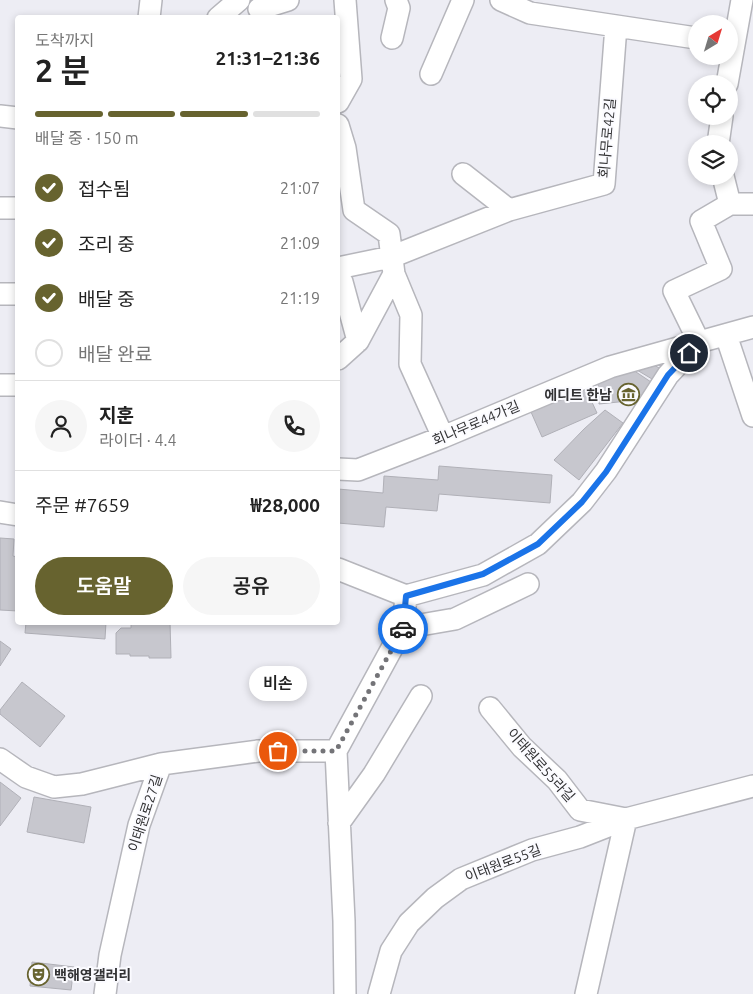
<!DOCTYPE html>
<html lang="ko">
<meta charset="utf-8">
<style>
:root{--surface:#fff;--page:#f6f6f6;--text:#222;--muted:#767676;--line:#e0e0e0;--accent:#67632f}
body{margin:0;font-family:Ubuntu,"Noto Sans KR",sans-serif;background:var(--page);color:var(--text);height:100vh;display:flex;flex-direction:column;font-size:19px;white-space:nowrap}
*{box-sizing:border-box;margin:0}
p{font-size:16px;color:var(--muted)}
.icon{flex:none;width:28px;height:28px;fill:none;stroke:currentColor;stroke-width:2;stroke-linecap:round;stroke-linejoin:round}
.map{position:relative;flex:1;overflow:hidden}
.sheet{position:absolute;left:15px;top:15px;width:325px;height:610px;display:flex;flex-direction:column;background:var(--surface);border-radius:5px;box-shadow:0 2px 8px #0003}
.sheet>*{flex:none}
.needle{width:32px;rotate:38deg}
.buttons{position:absolute;left:688px;top:15px;display:grid;gap:10px}
.buttons a{display:grid;place-items:center;width:50px;height:50px;border-radius:50%;background:var(--surface);box-shadow:0 2px 8px #0003;font-size:25px}
.pin{position:absolute;display:grid;place-items:center;width:42px;height:42px;color:#fff;margin:-21px;border:2px solid #fff;border-radius:50%;box-shadow:0 1px 5px #0007}
.courier{position:absolute;display:grid;place-items:center;width:50px;height:50px;margin:-25px;border:4px solid #1a73e8;border-radius:50%;background:#fff;color:#222;box-shadow:0 1px 6px #0007}
.bubble{position:absolute;height:35px;border-radius:18px;background:var(--surface);box-shadow:0 2px 8px #0003;font-size:16px;font-weight:600;line-height:35px;text-align:center}
.overview em{font-style:normal;font-weight:600}
.overview div{display:flex;flex-direction:column-reverse}
.overview{display:flex;align-items:center;justify-content:space-between;height:85px;padding:0 20px}
h1{font-size:32px;font-weight:600;line-height:38px}
.bar{display:grid;grid-template-columns:repeat(4,1fr);gap:8px 5px;align-content:center;height:60px;padding:0 20px}
.bar i{height:6px;border-radius:4px;background:var(--line)}
.bar .selected{background:var(--accent)}
.bar p{grid-column:span 4}
.line{display:flex;align-items:center;gap:12px;padding:0 20px;border-top:1px solid var(--line)}
.line div{flex:1}
.round{display:grid;place-items:center;flex:none;width:52px;height:52px;border-radius:26px;background:var(--page)}
ol{padding:0 20px;list-style:none}
li{display:flex;align-items:center;gap:15px;height:55px}
li p{margin-inline-start:auto}
li .icon{padding:5px;border-radius:50%;background:var(--accent);color:#fff;stroke-width:4}
li:last-child{color:var(--muted)}
li i{width:28px;height:28px;border:2px solid var(--line);border-radius:50%}
.cta{display:flex;gap:10px;margin-top:auto;padding:10px 20px}
.cta a{flex:1;height:58px;border-radius:30px;background:var(--accent);color:#fff;font-size:20px;font-weight:600;line-height:58px;text-align:center}
.cta a+a{background:var(--page);color:var(--text)}
.map>svg:first-child{display:block}
</style>
<div class="map">
<svg width="753" height="994" viewBox="0 0 753 994">
<rect width="100%" height="100%" fill="#ededf4"/>
<path fill="#c7c7ce" stroke="#b0b0b7" d="M646,360L664,371L657,382L632,367Z
M633,370L654,384L639,407L628,401L599,404L598,381Z
M585,387L597,413L542,437L531,412Z
M605,410L623,423L579,480L554,460L584,429Z
M439,466L552,475L550,503L439,494L437,511L386,507L384,527L338,523V489L383,493L384,476L438,480Z
M0,538L14,539L13,556L17,557L16,576L18,577V611L0,610Z
M26,622H106L105,639L25,633Z
M131,622H170L171,658H149V656H130V654H116V633L121,628H131Z
M0,641L11,649L0,666Z
M22,682L65,716L40,747L0,714V710Z
M0,782L21,798L0,826Z
M34,797L91,807L84,843L27,832Z
M32,962L74,967L71,990L30,986Z"/>
<g fill="none" stroke-linecap="round" stroke-linejoin="round">
<defs>
<path id="minor" d="M501,0L530,13L696,38
M259,9L288,0
M149,18L151,0
M218,18L239,0
M392,38L399,8L396,0
M431,74L463,0
M727,84L742,0
M338,102L351,79L345,0
M0,116L18,118
M338,125L345,148L354,210L389,234L394,274L411,315L410,364L443,437
M718,144L722,116
M463,174L509,210L604,184L616,26
M723,176L730,204
M0,208H18
M338,268L391,257L509,210
M338,275L342,282L358,341L338,359
M0,294H18
M726,335L753,416
M358,341L394,274
M0,385H18
M338,469L358,470L443,437L610,367L699,342L674,291L721,269L701,221L730,204H753
M0,512L18,515
M338,569L406,596L483,575L538,544L582,502L606,471L668,375L699,342L753,327
M403,628L455,619L528,584
M490,708L522,747L557,780L580,810L626,819L753,786
M336,751L344,921L345,994
M0,759L26,777L54,787L82,784L161,764
M339,823L374,774L421,696
M105,994L110,955L139,825L161,764L258,751H336L403,628L406,596
M379,994L391,951L409,923L435,898L461,879L532,850L580,837L626,819
M586,994L626,819"/>
</defs>
<use href="#minor" stroke="#b6b6bc" stroke-width="24"/>
<use href="#minor" stroke="#fff" stroke-width="21"/>
</g>
<g fill="none" stroke-linecap="round" stroke-linejoin="round">
<path stroke="#747478" stroke-width="5" stroke-dasharray="0 9" d="M278,751H336L403,629"/>
<path stroke="#1a73e8" stroke-width="6" d="M403,629L406,596L483,574L538,544L582,502L606,472L668,375L689,353"/>
</g>
<defs>
<symbol id="museum-ring" viewBox="-11 -11 22 22"><circle r="9.5" fill="#fbfbff" stroke="#67632f" stroke-width="1.5"/><path d="M0-6L6-3V-2H-6V-3ZM-5-1h2V3h-2ZM-1-1h2V3h-2ZM3-1h2V3H3ZM-6 4H6V6H-6Z" fill="#67632f"/></symbol>
<symbol id="theatre-ring" viewBox="-11 -11 22 22"><circle r="9.5" fill="#fbfbff" stroke="#67632f" stroke-width="1.5"/><path d="M-5-5.5Q0-4 5-5.5V0Q5 5 0 6Q-5 5-5 0ZM-3.3-2.5H-1v1.5H-3.3ZM1-2.5H3.3v1.5H1ZM-2.8 1Q0 5.5 2.8 1Z" fill="#67632f"/></symbol>
</defs>
<g fill-rule="evenodd">
<use href="#museum-ring" x="616" y="382" width="25" height="25"/>
<use href="#theatre-ring" x="26" y="962" width="25" height="25"/>
</g>
<g text-anchor="middle" stroke-width="4" stroke-linejoin="round" paint-order="stroke">
<g font-size="14" fill="#333335" stroke="#fbfbff">
<text transform="translate(607 138) rotate(-85)" y="5">회나무로42길</text>
<text transform="translate(476 423) rotate(-23)" y="5">회나무로44가길</text>
<text transform="translate(541 765) rotate(48)" y="5">이태원로55라길</text>
<text transform="translate(145 813) rotate(-72)" y="5">이태원로27길</text>
<text transform="translate(503 863) rotate(-21)" y="5">이태원로55길</text>
</g>
<g font-size="14" font-weight="bold" fill="#333335" stroke="#fbfbff" text-anchor="end">
<text x="612" y="400">에디트 한남</text>
<text x="54" y="980" text-anchor="start">백해영갤러리</text>
</g>
</g>
</svg>
<div class="buttons">
<a><svg class="needle" viewBox="-14 -14 28 28"><path d="M0-13l5 13h-10z" fill="#e53935"/><path d="M0 13l5-13h-10z" fill="#767676"/></svg></a>
<a><svg class="icon" aria-label="locate" viewBox="0 0 24 24"><circle cx="12" cy="12" r="6"/><path d="M12 2v4M12 18v4M2 12h4M18 12h4"/></svg></a>
<a><svg class="icon" aria-label="layers" viewBox="0 0 24 24"><path d="M12 4l9 5-9 5-9-5zM3 14l9 5 9-5"/></svg></a>
</div>
<div class="pin" style="left:278px;top:751px;background:#ea580c"><svg class="icon" aria-label="bag" viewBox="0 0 24 24"><path d="M5 8h14l-1 12H6zM9 8a3 3 0 0 1 6 0"/></svg></div>
<div class="pin" style="left:689px;top:353px;background:#1f2937"><svg class="icon" aria-label="home" viewBox="0 0 24 24"><path d="M3 11l9-7 9 7M6 9v11h12V9"/></svg></div>
<div class="courier" style="left:403px;top:629px"><svg class="icon" aria-label="car" viewBox="0 0 24 24"><path d="M5 17H2v-5l4-1 3-4h7l3 4 3 1v5h-3M9 17h6M6 11h13"/><circle cx="7" cy="17" r="2"/><circle cx="17" cy="17" r="2"/></svg></div>
<div class="bubble" style="left:249px;top:666px;width:58px">비손</div>
<section class="sheet">
<div class="overview"><div><h1>2 분</h1><p>도착까지</p></div><em>21:31–21:36</em></div>
<div class="bar"><i class="selected"></i><i class="selected"></i><i class="selected"></i><i></i><p>배달 중 · 150 m</p></div>
<ol>
<li><svg class="icon" aria-label="check" viewBox="0 0 24 24"><path d="M5 12l5 5 9-10"/></svg>접수됨<p>21:07</p></li>
<li><svg class="icon" aria-label="check" viewBox="0 0 24 24"><path d="M5 12l5 5 9-10"/></svg>조리 중<p>21:09</p></li>
<li><svg class="icon" aria-label="check" viewBox="0 0 24 24"><path d="M5 12l5 5 9-10"/></svg>배달 중<p>21:19</p></li>
<li><i></i>배달 완료</li>
</ol>
<div class="line" style="height:90px"><a class="round"><svg class="icon" aria-label="person" viewBox="0 0 24 24"><circle cx="12" cy="8" r="4"/><path d="M4 21q1-7 8-7t8 7"/></svg></a><div><b>지훈</b><p>라이더 · 4.4</p></div><a class="round"><svg class="icon" aria-label="phone" viewBox="0 0 24 24"><path d="M5 4h4l2 5-3 2q2 4 5 5l2-3 5 2v4C11 20 4 13 5 4z"/></svg></a></div>
<div class="line" style="height:65px"><div>주문 #7659</div><b>₩28,000</b></div>
<div class="cta"><a>도움말</a><a>공유</a></div>
</section>
</div>
